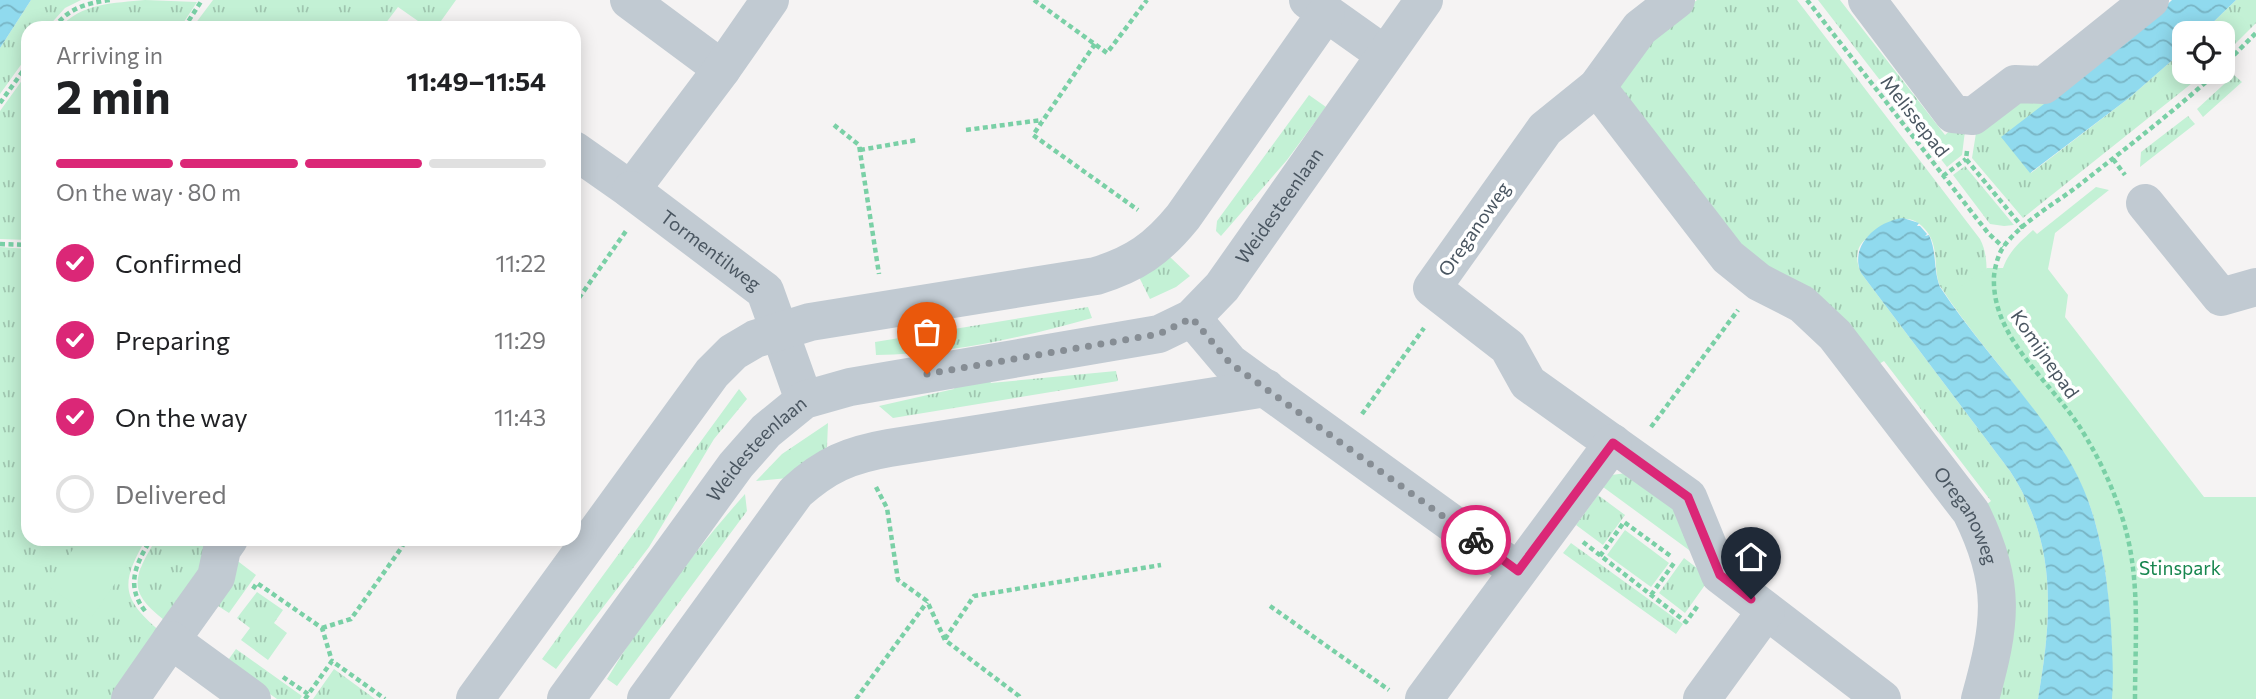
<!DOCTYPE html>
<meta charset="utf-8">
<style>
:root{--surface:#fff;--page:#f6f6f6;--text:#202124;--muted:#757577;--line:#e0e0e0;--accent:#db2777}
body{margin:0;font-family:Commissioner,sans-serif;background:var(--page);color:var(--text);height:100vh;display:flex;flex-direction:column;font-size:26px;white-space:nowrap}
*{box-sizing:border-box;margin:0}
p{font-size:23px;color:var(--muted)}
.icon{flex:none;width:38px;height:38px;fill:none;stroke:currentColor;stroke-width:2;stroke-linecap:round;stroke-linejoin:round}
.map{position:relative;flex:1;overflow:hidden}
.panel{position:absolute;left:21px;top:21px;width:560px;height:525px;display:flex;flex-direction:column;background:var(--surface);border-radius:21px;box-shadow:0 4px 18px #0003}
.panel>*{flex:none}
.tools{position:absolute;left:2172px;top:21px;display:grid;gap:14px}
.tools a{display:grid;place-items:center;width:63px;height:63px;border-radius:14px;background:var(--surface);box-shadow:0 4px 18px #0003;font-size:35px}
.pin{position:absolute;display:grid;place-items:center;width:60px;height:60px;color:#fff;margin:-72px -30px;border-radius:50% 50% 50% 0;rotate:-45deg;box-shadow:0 0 7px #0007}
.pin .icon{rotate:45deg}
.courier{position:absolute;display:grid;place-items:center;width:70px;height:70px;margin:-35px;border:5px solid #db2777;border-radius:50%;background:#fff;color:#222;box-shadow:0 2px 9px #0007}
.summary em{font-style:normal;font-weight:700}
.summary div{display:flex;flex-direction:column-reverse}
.summary{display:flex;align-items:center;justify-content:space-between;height:119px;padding:0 35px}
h1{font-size:46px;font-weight:700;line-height:52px}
.bar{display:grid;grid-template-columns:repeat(4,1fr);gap:10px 7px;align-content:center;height:84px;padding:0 35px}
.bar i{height:9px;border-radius:5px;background:var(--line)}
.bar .active{background:var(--accent)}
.bar p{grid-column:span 4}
ol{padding:0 35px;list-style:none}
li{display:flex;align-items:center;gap:21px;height:77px}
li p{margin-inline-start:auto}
li .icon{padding:7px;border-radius:50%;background:var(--accent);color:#fff;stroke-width:4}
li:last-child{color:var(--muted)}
li i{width:38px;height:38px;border:4px solid var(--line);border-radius:50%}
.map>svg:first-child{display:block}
</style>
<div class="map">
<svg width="2256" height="699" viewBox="0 0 2256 699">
<defs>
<pattern id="grass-tufts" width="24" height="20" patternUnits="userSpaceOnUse" patternTransform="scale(1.75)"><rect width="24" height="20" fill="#c3f1d5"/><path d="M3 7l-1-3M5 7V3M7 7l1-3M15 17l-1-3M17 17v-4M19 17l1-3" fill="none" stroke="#a0c6b0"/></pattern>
<pattern id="water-waves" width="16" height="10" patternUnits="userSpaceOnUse" patternTransform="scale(1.75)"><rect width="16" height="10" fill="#90daee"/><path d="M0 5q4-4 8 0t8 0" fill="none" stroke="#78b4c4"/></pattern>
</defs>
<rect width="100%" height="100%" fill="#f5f3f3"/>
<path fill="url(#grass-tufts)" d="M31,0H81L65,8L47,28H28V55L0,94V48Z
M145,0L197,2L180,28H60C80,3 115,3 145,0Z
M213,0H456L436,28H428L398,7L382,28H192Z
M1697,0H1797L1980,239C1994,265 1979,295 1993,321C2013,361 2047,392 2071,429C2133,520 2127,594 2128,699H2112C2114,675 2112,649 2111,625C2106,565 2099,509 2067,457C2030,397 1979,346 1940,286C1933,269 1939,249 1928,233C1913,212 1894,217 1876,231C1868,237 1860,242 1858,251C1856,259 1858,266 1861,273L2010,471C2058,544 2052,617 2038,699H1994C2014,631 2016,572 1982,508L1991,501L1884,361L1874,367L1829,311L1799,289L1752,261L1731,240L1613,89L1649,38Z
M1818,0H1840L1945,135L1952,129L1965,131L1962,155L1947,167Z
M2236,0H2256V23L2223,56L2222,33H2202Z
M2184,50V72H2206L2023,218L1972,158L1976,133L2026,92L2053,98L2031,173L2129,98Z
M28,72V240L0,239V111Z
M2234,75L2242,82L2203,117L2197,109Z
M1309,95L1326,107L1287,160L1221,236L1216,231L1217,221Z
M2188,116L2195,124L2140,167L2141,152Z
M1965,166L2014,225L2004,226L1990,224L1953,175Z
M0,247L28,249V539H146C120,584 121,598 161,632L113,699H0Z
M1170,257L1190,276L1176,287L1150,299L1139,277Z
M1088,307L1092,318C1020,338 950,354 876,355L875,342Z
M1116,371L1118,381L893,418L879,406L954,389L955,387L990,381L991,383Z
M739,389L747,399L714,439L649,547L556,669L542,659Z
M828,423L827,447L788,478L756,481L782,454Z
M1634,472L1678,503L1704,561L1599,484L1604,476Z
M745,494L747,511L617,686L607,679C646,613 694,552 745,494Z
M1598,495L1625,515L1603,545L1576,525Z
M156,539H213L202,575L168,623C127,592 132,580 156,539Z
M1571,543L1683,624L1676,634L1563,553Z
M1684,558L1710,578L1685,613L1659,593Z
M235,559L256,575L229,613L215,604Z
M257,592L283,610L274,623L287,633L268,660L241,640L250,628L237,618Z
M236,649L302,696L300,699H277L226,663Z
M334,669L375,699H313Z"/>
<path fill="#c3f1d5" d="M2096,187L2109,190L2055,233L2048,269L2068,295L2065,317L2204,497H2256V699H2112V647L2107,582L2102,542L2091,507L2076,473L2055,438L1947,296L1987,268H2003C2009,251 2020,242 2033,230L2037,234Z
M1625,530L1669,563L1651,587L1607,555Z
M80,539H122L138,550L92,617L48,586Z"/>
<path fill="url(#water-waves)" d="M0,0H31L0,48Z
M2172,0H2236L2202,33H2184V50L2129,98L2030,173L2001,137L2138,32Z
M1903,218L1919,223L1917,226H1920L1927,234L1925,236L1929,235C1937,252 1933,269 1940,287C1979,346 2030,397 2067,457C2099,509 2106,565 2111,625C2112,649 2114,675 2112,699H2038C2052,617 2058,544 2010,471L1861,273C1849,246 1877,221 1903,218Z"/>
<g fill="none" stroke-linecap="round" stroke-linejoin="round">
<path stroke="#7ad0a6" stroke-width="4.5" stroke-dasharray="5 3.5" stroke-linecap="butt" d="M1034,0L1107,53L1147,0
M1807,0L1988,233L2003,247
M54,28C68,8 87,3 110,0
M184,28L202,0
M1095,44L1033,135L1138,210
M2222,67L2256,33
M0,103L28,64
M834,125L859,145L879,274
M966,130L1042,120
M860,150L917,140
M1967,151L1966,159L2023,228
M2113,159L2125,175
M1943,176L1966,159
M0,244L28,245
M574,305L626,231
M1362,414L1424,328
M1651,427L1738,310
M876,487L887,508L898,580L927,601L945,640L1019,696L1020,699
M1583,542L1686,622L1699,604
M1600,556L1624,522L1672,557
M253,589L257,583L322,628L332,661
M1651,595L1674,563
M1270,606L1389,690
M145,611C125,585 136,564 151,539
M322,628L351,619L402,547L405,539
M945,639L974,596L1161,565
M283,677L308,694
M305,699L332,661L385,699
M856,699L927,602
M2135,699C2135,639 2141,578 2123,520C2113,487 2099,458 2081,429C2050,380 1991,338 1994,276C1995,267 1998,254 2004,246C2022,222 2054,204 2078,186C2125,149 2173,112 2217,72"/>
<g stroke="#c1cad2" stroke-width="38">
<path d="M629,0L722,69"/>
<path d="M1308,0L1384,54"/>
<path d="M1676,0L1640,28L1597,87L1545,129L1432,288L1508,347L1528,383L1688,497L1720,575L1882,699"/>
<path d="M1867,0L1953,114L1973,116L2015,84L2044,85L2150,0"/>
<path id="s1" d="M1597,87L1728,257L1759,282L1802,304L1835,335L1971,512C2007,584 2001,624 1980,699"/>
<path d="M574,150L631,190L722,69L770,0"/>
<path id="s2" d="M631,190L765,291L804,400"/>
<path d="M2145,203L2221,297L2256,287"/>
<path d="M1192,318L1230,363L1518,571"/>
<path d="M171,640L216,577L222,549L229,539"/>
<path d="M130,699L171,640L252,699"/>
<path d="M475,699L712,373L733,352L755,339L810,322L1096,276C1135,264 1157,249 1183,217L1326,13"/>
<path d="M646,699L796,492C826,465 849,455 889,448L1266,388"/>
<path d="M1424,699L1613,443"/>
<path d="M1702,699L1766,611"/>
</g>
<path stroke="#c1cad2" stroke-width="38" id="s3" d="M566,699L736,465L766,431L804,400L850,387L1159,334L1192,318L1222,287L1424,0"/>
</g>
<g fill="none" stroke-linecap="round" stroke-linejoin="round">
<path stroke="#868d94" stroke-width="7" stroke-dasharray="0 12.6" d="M927,374L1159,334L1192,318L1230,363L1476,540"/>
<path stroke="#db2777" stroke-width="9" d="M1476,540L1518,571L1613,443L1688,497L1720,575L1751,599"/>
</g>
<g text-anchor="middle" stroke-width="7" stroke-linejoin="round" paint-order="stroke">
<g font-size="19" fill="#4a5661" stroke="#fff">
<text transform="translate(1915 116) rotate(52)" y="7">Melissepad</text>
<text dy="7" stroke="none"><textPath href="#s3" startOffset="924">Weidesteenlaan</textPath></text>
<text transform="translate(1474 229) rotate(-55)" y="7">Oreganoweg</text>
<text dy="7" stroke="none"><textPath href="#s2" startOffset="100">Tormentilweg</textPath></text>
<text transform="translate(2045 354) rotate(55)" y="7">Komijnepad</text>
<text dy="7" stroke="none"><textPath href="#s3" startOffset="315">Weidesteenlaan</textPath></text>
<text dy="7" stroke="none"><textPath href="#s1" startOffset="572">Oreganoweg</textPath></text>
</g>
<g font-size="19" fill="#17864f" stroke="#fff">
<text x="2180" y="575">Stinspark</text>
</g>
</g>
</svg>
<div class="tools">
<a><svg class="icon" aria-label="locate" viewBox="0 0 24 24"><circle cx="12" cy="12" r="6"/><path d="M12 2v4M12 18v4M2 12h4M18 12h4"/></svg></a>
</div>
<div class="pin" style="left:927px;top:374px;background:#ea580c"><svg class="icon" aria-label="bag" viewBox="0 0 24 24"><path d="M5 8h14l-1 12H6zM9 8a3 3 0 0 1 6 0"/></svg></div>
<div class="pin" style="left:1751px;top:599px;background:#1f2937"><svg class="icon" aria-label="home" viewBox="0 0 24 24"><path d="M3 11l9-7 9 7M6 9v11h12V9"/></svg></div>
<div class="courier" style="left:1476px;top:540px"><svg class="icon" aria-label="bike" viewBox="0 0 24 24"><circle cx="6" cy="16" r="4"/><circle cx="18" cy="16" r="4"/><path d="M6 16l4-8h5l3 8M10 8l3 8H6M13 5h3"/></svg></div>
<section class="panel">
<div class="summary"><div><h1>2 min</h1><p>Arriving in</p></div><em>11:49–11:54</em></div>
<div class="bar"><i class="active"></i><i class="active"></i><i class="active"></i><i></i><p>On the way · 80 m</p></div>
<ol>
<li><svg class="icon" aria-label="check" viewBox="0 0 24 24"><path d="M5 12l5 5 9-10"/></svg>Confirmed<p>11:22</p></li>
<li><svg class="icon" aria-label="check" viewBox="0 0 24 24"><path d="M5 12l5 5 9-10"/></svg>Preparing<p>11:29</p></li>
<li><svg class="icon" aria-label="check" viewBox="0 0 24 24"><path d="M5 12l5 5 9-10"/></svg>On the way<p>11:43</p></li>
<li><i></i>Delivered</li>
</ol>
</section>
</div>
